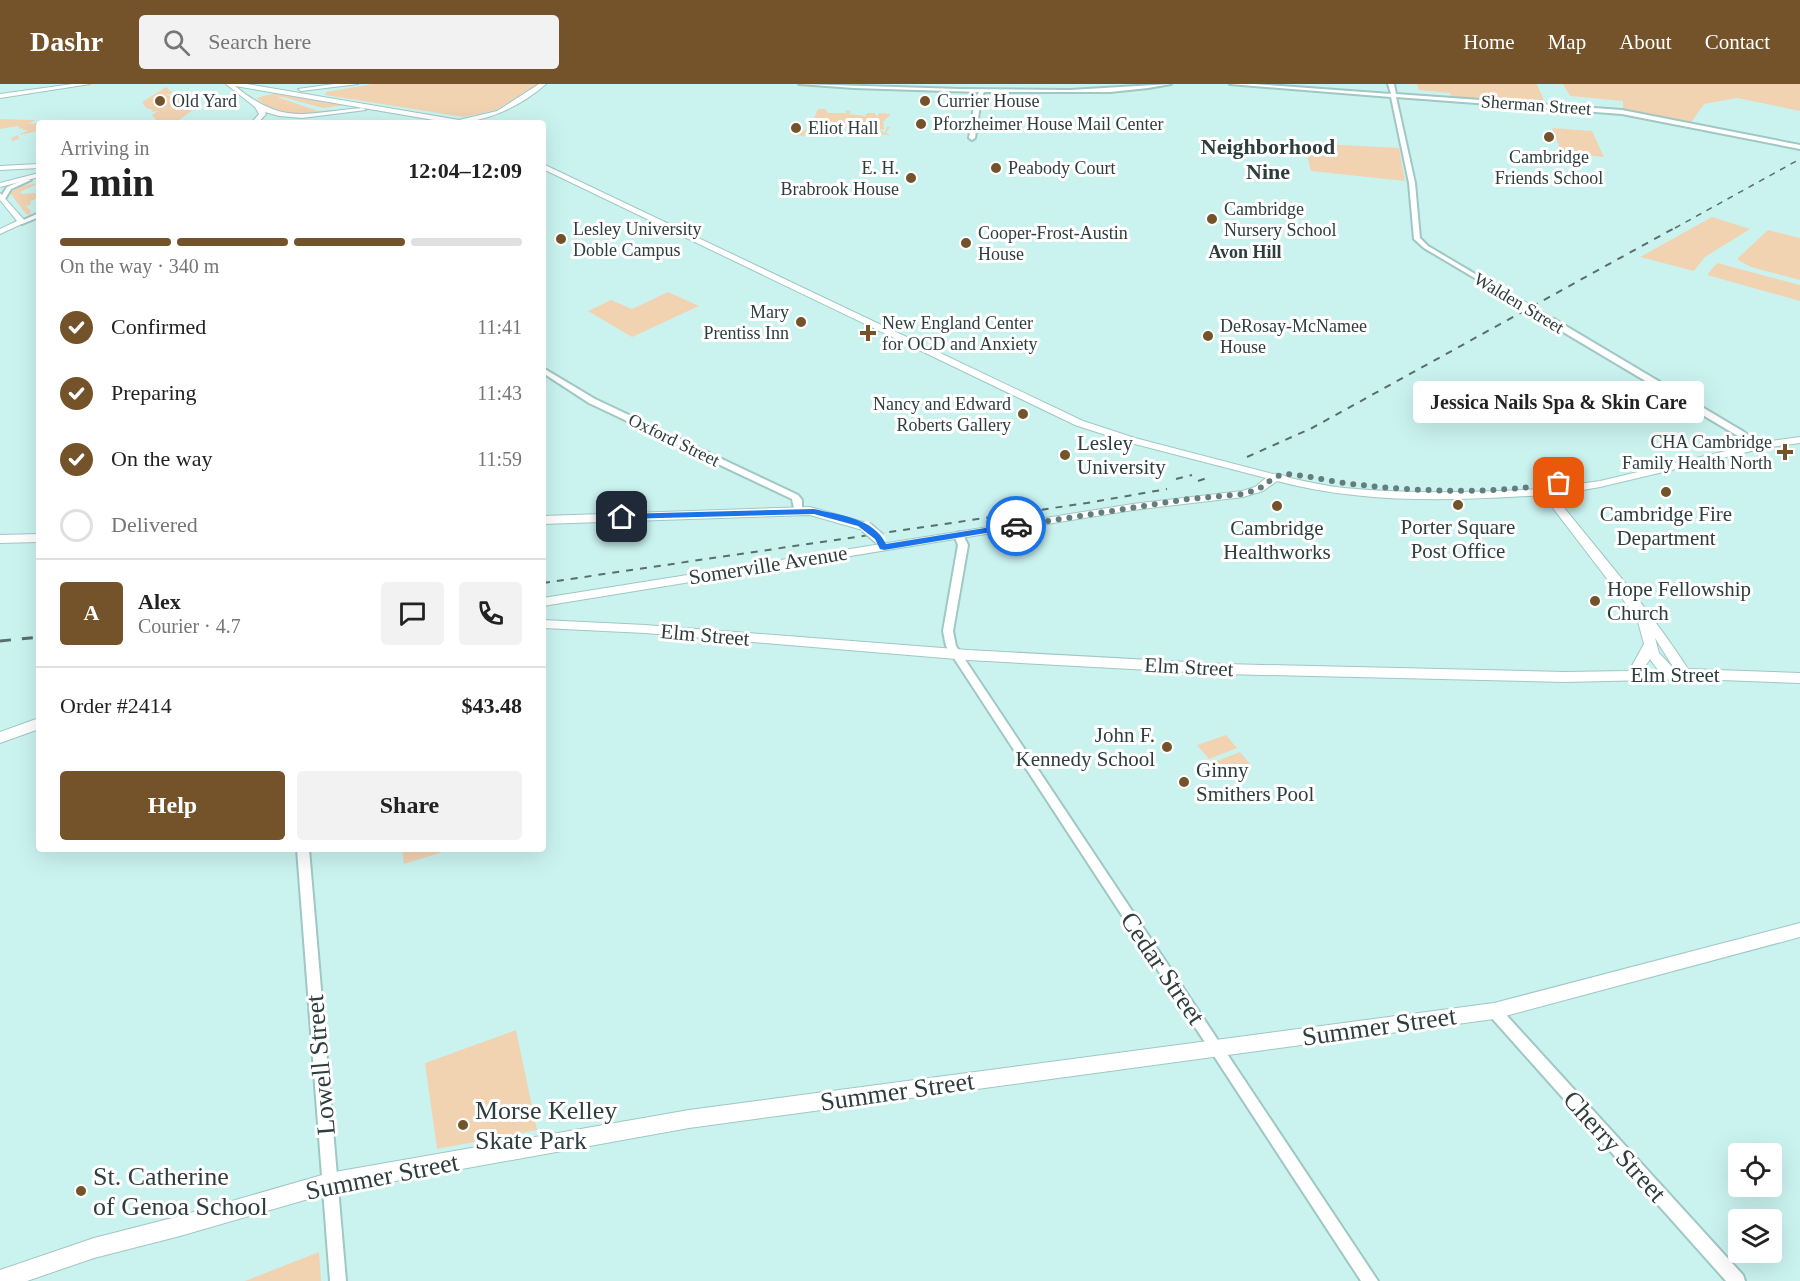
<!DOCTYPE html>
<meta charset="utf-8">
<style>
:root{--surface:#fff;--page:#f2f2f2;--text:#222;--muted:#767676;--line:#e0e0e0;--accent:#74522a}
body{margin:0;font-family:"Times New Roman",serif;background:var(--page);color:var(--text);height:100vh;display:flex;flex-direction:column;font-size:22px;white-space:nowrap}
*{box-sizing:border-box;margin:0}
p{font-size:20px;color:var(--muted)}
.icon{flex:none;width:33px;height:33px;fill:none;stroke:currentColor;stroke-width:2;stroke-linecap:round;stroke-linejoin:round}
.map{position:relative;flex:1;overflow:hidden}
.panel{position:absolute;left:36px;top:36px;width:510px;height:732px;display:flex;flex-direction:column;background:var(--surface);border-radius:6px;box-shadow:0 6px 24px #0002}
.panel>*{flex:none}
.controls{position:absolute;left:1728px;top:1059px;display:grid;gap:12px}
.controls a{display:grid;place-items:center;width:54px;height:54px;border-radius:6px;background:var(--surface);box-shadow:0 6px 24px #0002;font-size:30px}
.pin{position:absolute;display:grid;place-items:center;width:51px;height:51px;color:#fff;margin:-26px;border-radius:12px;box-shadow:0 3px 9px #0006}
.courier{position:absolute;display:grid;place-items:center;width:60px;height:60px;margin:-30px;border:4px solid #1a73e8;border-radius:50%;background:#fff;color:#222;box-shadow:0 2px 8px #0007}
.bubble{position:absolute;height:42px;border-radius:6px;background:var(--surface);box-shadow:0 6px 24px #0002;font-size:20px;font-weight:800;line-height:42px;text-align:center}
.headline em{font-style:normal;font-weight:800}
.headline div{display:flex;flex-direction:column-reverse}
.headline{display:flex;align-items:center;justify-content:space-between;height:102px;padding:0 24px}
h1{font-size:39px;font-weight:800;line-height:45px}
.bar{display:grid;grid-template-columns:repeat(4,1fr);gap:9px 6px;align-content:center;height:72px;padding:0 24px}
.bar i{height:8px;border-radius:4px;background:var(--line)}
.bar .selected{background:var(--accent)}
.bar p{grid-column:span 4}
.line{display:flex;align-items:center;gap:15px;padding:0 24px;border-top:2px solid var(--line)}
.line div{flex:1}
.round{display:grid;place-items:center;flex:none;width:63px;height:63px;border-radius:6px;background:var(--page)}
ol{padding:0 24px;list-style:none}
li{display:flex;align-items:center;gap:18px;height:66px}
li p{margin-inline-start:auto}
li .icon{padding:6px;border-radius:50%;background:var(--accent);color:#fff;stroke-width:4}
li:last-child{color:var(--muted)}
li i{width:33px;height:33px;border:3px solid var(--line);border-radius:50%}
.action{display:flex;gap:12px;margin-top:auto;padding:12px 24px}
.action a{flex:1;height:69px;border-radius:6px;background:var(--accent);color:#fff;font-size:24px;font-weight:800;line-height:69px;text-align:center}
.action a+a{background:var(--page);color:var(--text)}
header{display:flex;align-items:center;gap:36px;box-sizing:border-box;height:84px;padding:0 30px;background:var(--accent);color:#fff}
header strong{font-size:28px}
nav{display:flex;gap:33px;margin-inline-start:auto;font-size:21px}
.search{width:420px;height:54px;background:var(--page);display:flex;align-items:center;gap:15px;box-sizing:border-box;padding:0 21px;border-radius:6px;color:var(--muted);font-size:22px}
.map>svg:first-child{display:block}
</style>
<header>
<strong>Dashr</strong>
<div class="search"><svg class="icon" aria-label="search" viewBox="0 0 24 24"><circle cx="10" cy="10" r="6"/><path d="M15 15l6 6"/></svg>Search here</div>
<nav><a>Home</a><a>Map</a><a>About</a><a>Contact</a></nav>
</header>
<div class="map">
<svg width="1800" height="1197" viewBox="0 0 1800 1197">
<rect width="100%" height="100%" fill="#caf3f0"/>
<path fill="#f1d3b2" d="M373,0H538L496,26L464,33L325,11L326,8Z
M1417,0H1537L1546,21L1452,14L1450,9L1419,6Z
M1563,0H1800V27L1737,14L1704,20L1690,40L1623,26V17L1570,12Z
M166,3L173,9L166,11L178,13L181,16L179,18L183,17L193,26L176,38L157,37L152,31L158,27L151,28L153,26L146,24L142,18Z
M276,9L335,17L345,21L323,24L283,13H277L318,27L339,26C308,31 281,35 256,14Z
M818,25H825L828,29H846V26L851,27L849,30L866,32L867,29H875L877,33L879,29L891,30L883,38L884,45L879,46L885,49L887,43H890L886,49L890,51L876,50L873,45L867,47L868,43L866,47L856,49L853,44H841L838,48L834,47L835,43L823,45L822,47L813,44L808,52L791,51L809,45Z
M0,35L35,36L28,40L40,39L36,43H39V47L18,51L19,56L16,55L13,58L11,54L29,46H22L23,44L19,45V42L0,45Z
M1552,44L1592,47L1604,73L1562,69Z
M1304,59L1399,64L1405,97L1311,87Z
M39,99L20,108L22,110L39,109V113L31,117L30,121L26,122L31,127L30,131L26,130L10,109L20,102Z
M1712,133L1750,145L1705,173L1694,187L1640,173Z
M1768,146L1800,154V196L1751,183L1738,176V174Z
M1717,179L1800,201V217L1707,191Z
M668,208L699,222L632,253L588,227L611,216L632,225Z
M1226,651L1237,664L1209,675L1197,661Z
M1240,668L1252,682L1223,693L1211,679Z
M402,765H452L404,780Z
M516,946L537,1046L437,1065L425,979Z
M319,1168L321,1197H245Z"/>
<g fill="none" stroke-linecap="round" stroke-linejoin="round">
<defs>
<path id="minor" d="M799,0L960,5L1070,6L1171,0L1148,4L1110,8H984L981,15L975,54L972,56L969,54L975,15L979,8L854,4Z
M1230,0H1254L1391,10L1388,0H1394L1396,10L1622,26L1800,61V65L1622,30L1396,13L1415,99L1420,154L1428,162L1524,219V221L1522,222L1424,164L1414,155L1409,99L1391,13Z
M26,95L31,96L11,105L5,115H1L0,114L7,103Z
M39,129V133L22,140L19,138Z
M1548,235H1554L1744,348L1762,362L1761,364H1755L1738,352L1548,239Z
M543,284L595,315L798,411L802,416V427L798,430L795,429L792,415L589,319L543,289Z
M959,448L962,449L968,461L953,547L956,562L1378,1197H1361L946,562L943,547L958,461L954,451Z
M297,765H309L346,1197H330Z
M1494,921L1499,923L1743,1191L1745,1197H1726L1489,931L1487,927L1489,923Z"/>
<path id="major" d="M73,0H90L0,14V10Z
M226,0H247L459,36L497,27L539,0H546C520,23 485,39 451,39L235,2C285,43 305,28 363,24L366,26L302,34L279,32L265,28L266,30L258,39H251L259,30L255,23Z
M334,0H358L301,7L298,5Z
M39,80V84L0,86V82Z
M543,80L1083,337L1135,354L1273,390C1280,389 1283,392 1290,394C1308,398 1326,402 1344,404C1409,410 1473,409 1538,405V401L1542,400L1549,404L1600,397L1764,358L1800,353V359L1764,364L1600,403L1554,411C1599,468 1649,524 1688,585L1800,589V599L1695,595L1564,598L1224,590L968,576L645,549L543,544V536L645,541L968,566L1224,580L1564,588L1629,587L1644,560L1637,534L1543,411C1454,417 1363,420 1277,397L1263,407L1243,413L1133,426L543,522V514L1133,420L1242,407L1255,403L1266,394L1127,358L1075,341L543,85ZM1655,554L1675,586L1659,569ZM1650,575L1658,586H1643Z
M39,89V93L0,103V99Z
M0,109L26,138L0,150V145L17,137L0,116Z
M810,423L870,440L872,443L866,447L810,431L543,440V432Z
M39,450V458L0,459V451Z
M39,634V645L0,659V648Z
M1800,839V853L1494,935L689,1044L329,1109L180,1152L94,1174L27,1197H0V1186L94,1154L180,1132L329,1089L689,1026L1494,919Z"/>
</defs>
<use href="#minor" stroke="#9fc7c4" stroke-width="4"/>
<use href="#major" stroke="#9fc7c4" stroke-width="2"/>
<use href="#minor" fill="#fff" fill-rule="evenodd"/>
<use href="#major" fill="#fff" fill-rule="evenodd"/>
<path stroke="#586f6d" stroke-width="1.5" stroke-dasharray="6 6" stroke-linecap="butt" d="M1675,144L1800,75"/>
<path stroke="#586f6d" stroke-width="2" stroke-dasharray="7 7" stroke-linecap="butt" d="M1247,373L1312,344L1678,142
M1176,395L1192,391
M1198,397L1210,393
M543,499L1087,419L1167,405"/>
<path stroke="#586f6d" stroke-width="3" stroke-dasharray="11 11" stroke-linecap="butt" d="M0,557L39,553"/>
<defs>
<path id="minor-bridge" d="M1522,220L1551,237"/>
<path id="major-bridge" d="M866,443L880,455"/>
</defs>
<use href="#minor-bridge" stroke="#9fc7c4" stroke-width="9" stroke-linecap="butt"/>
<use href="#major-bridge" stroke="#9fc7c4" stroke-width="14" stroke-linecap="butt"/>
<use href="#minor-bridge" stroke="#fff" stroke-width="7"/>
<use href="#major-bridge" stroke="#fff" stroke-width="11"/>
</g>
<path fill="#1a73e8" d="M814,425C839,431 874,434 886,460L1016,439L1020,442L1016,444L884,466L880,465L875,455L858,442L814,430L622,435L618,433L622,430Z"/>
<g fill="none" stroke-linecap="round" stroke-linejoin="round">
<path stroke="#657d7c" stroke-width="6" stroke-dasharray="0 10.8" d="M1016,442L1188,415L1243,410L1259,405L1275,393L1284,390C1309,391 1335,399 1361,401C1425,408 1495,410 1559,399"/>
</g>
<g fill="#74522a" stroke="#fff" stroke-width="2">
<circle cx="160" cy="17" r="6"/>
<circle cx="925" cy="17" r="6"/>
<circle cx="921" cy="40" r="6"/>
<circle cx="796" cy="44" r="6"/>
<circle cx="1549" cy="53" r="6"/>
<circle cx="996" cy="84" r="6"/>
<circle cx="911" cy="94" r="6"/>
<circle cx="1212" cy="135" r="6"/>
<circle cx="561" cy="155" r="6"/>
<circle cx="966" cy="159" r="6"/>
<circle cx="801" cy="238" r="6"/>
<path d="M865 240h6v6h6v6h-6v6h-6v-6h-6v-6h6z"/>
<circle cx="1208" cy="252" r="6"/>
<circle cx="1023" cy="330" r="6"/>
<path d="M1782 359h6v6h6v6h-6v6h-6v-6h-6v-6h6z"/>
<circle cx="1065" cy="371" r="6"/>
<circle cx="1666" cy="408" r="6"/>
<circle cx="1458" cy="421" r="6"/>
<circle cx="1277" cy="422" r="6"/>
<circle cx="1595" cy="517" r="6"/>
<circle cx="1167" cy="663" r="6"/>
<circle cx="1184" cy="698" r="6"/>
<circle cx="463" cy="1041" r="6"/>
<circle cx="81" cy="1107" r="6"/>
</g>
<g text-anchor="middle" stroke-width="6" stroke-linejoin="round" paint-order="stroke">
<g font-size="18" fill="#2e3e3d" stroke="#fff" text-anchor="start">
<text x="172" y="23">Old Yard</text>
<text x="937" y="23">Currier House</text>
<text x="933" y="46">Pforzheimer House Mail Center</text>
<text x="808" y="50">Eliot Hall</text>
<text x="1549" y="79" text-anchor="middle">Cambridge<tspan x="1549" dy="21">Friends School</tspan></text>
<text x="899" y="90" text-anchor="end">E. H.<tspan x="899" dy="21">Brabrook House</tspan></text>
<text x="1008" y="90">Peabody Court</text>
<text x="1224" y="131">Cambridge<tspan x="1224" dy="21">Nursery School</tspan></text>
<text x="573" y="151">Lesley University<tspan x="573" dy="21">Doble Campus</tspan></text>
<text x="978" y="155">Cooper-Frost-Austin<tspan x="978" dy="21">House</tspan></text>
<text x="789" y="234" text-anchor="end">Mary<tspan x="789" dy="21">Prentiss Inn</tspan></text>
<text x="882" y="245">New England Center<tspan x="882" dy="21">for OCD and Anxiety</tspan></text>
<text x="1220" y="248">DeRosay-McNamee<tspan x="1220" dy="21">House</tspan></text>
<text x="1011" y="326" text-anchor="end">Nancy and Edward<tspan x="1011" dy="21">Roberts Gallery</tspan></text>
<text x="1772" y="364" text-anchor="end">CHA Cambridge<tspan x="1772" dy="21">Family Health North</tspan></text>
</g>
<g font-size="18" fill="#2e3e3d" stroke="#fff">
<text transform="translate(1536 21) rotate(4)" y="6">Sherman Street</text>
<text transform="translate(1519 219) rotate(31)" y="6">Walden Street</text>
<text transform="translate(674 356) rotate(26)" y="6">Oxford Street</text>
</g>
<g font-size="18" font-weight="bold" fill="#2e3e3d" stroke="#fff">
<text x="1245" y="174">Avon Hill</text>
</g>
<g font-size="21" fill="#2e3e3d" stroke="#fff" text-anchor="start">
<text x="1077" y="366">Lesley<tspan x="1077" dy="24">University</tspan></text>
<text x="1666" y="437" text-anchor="middle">Cambridge Fire<tspan x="1666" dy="24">Department</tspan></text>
<text x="1458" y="450" text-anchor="middle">Porter Square<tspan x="1458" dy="24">Post Office</tspan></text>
<text x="1277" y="451" text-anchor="middle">Cambridge<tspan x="1277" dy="24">Healthworks</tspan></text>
<text x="1607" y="512">Hope Fellowship<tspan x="1607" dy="24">Church</tspan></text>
<text x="1155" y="658" text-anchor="end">John F.<tspan x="1155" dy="24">Kennedy School</tspan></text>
<text x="1196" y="693">Ginny<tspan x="1196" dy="24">Smithers Pool</tspan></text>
</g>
<g font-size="21" fill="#2e3e3d" stroke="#fff">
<text transform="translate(768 481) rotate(-9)" y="7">Somerville Avenue</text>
<text transform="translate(705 551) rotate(5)" y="7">Elm Street</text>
<text transform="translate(1189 583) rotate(3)" y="7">Elm Street</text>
<text x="1675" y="598">Elm Street</text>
</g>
<g font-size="22" font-weight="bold" fill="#2e3e3d" stroke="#fff">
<text x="1268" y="70">Neighborhood<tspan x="1268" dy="25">Nine</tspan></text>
</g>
<g font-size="26" fill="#2e3e3d" stroke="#fff">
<text transform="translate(1163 884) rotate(56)" y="9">Cedar Street</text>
<text transform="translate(1379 942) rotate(-8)" y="9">Summer Street</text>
<text transform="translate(320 981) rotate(-95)" y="9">Lowell Street</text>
<text transform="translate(897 1007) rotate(-8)" y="9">Summer Street</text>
<text transform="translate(1615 1062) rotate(48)" y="9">Cherry Street</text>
<text transform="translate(382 1092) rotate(-11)" y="9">Summer Street</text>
</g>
<g font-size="26" fill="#2e3e3d" stroke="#fff" text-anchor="start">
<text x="475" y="1035">Morse Kelley<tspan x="475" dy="30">Skate Park</tspan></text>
<text x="93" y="1101">St. Catherine<tspan x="93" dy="30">of Genoa School</tspan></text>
</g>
</g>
</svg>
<div class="controls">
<a><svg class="icon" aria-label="locate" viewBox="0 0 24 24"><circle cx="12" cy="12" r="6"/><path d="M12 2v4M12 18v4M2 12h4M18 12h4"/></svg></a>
<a><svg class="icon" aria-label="layers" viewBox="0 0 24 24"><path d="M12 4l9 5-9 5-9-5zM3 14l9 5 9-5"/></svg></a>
</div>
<div class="pin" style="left:1559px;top:399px;background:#ea580c"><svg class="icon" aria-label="bag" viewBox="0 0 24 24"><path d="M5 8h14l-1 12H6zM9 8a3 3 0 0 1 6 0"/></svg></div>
<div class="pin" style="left:622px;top:433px;background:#1f2937"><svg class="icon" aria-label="home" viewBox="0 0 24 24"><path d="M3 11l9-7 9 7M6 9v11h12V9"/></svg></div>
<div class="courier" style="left:1016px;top:442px"><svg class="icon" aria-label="car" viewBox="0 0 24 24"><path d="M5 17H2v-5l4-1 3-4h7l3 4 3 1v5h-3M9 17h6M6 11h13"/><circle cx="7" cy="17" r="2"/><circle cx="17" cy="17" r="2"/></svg></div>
<div class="bubble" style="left:1413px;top:297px;width:291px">Jessica Nails Spa &amp; Skin Care</div>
<section class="panel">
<div class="headline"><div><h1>2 min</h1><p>Arriving in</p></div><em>12:04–12:09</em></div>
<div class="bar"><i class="selected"></i><i class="selected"></i><i class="selected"></i><i></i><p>On the way · 340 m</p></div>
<ol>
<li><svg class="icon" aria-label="check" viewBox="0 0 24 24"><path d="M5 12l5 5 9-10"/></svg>Confirmed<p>11:41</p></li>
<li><svg class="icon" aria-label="check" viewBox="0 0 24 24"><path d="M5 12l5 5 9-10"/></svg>Preparing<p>11:43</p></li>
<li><svg class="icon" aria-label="check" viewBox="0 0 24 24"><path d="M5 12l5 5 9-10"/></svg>On the way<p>11:59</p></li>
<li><i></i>Delivered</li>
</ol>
<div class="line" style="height:108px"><b class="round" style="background:var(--accent);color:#fff">A</b><div><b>Alex</b><p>Courier · 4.7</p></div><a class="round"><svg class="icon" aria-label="chat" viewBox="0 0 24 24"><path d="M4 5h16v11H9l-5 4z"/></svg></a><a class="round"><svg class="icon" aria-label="phone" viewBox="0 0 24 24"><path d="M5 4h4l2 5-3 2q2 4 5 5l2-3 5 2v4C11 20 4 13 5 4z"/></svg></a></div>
<div class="line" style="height:78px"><div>Order #2414</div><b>$43.48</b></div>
<div class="action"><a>Help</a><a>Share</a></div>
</section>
</div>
